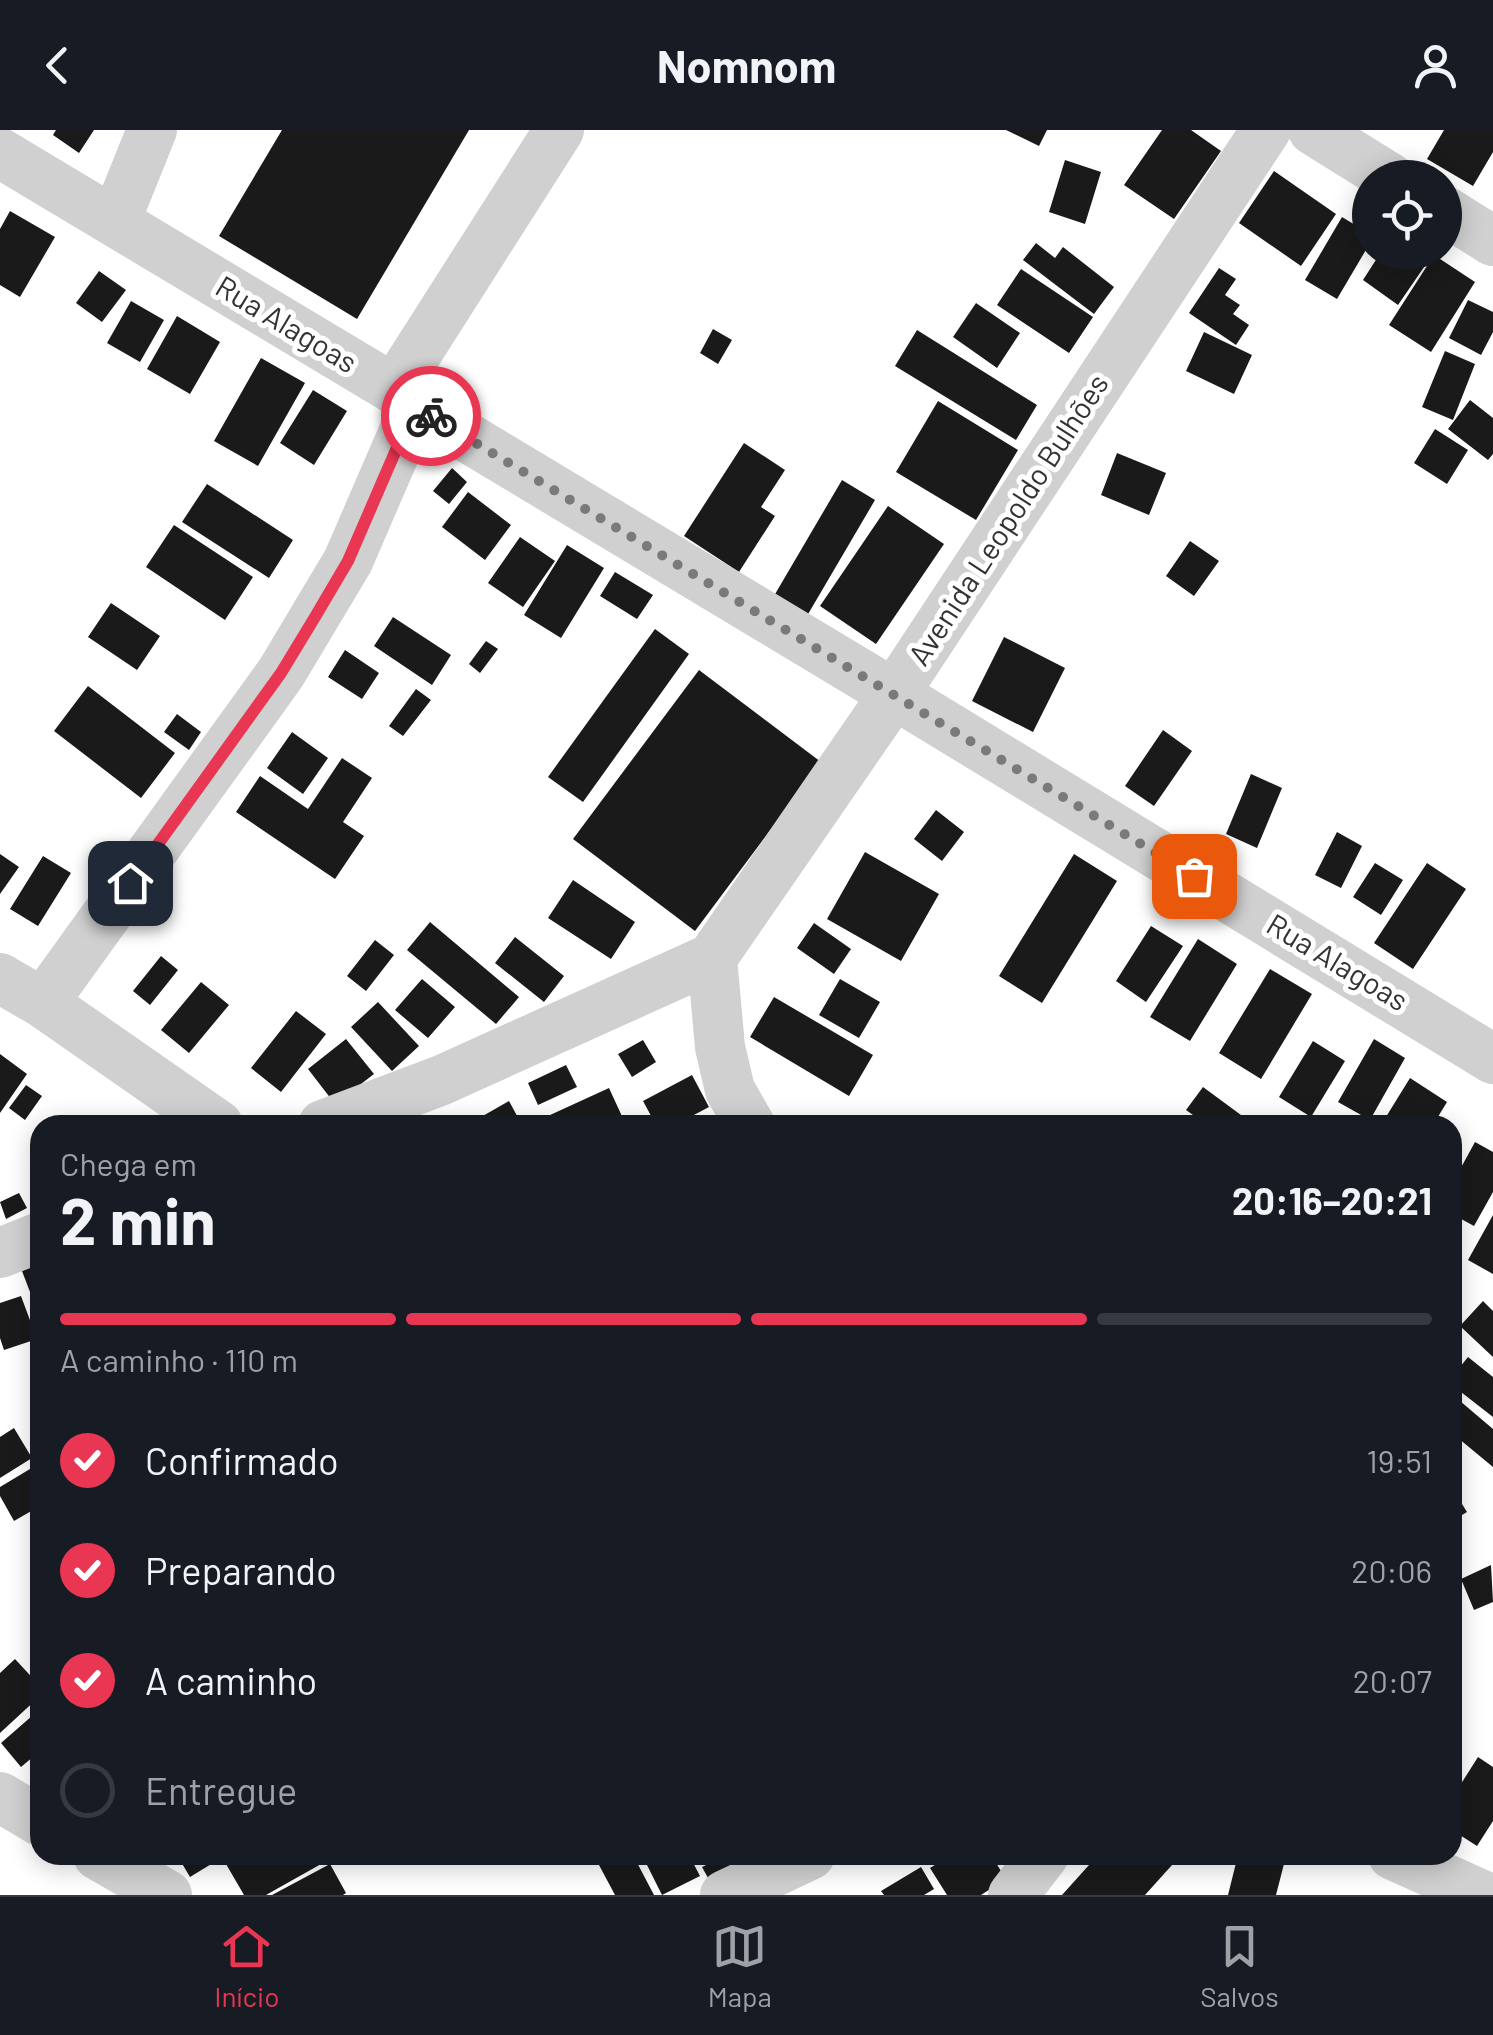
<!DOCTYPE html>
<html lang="pt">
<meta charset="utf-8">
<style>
:root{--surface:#171b24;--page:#242831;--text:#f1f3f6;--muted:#9ea1a6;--line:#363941;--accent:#e93652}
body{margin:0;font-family:Barlow,sans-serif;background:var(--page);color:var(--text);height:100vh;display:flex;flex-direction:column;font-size:38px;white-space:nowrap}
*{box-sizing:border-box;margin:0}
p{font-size:32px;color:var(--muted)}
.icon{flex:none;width:55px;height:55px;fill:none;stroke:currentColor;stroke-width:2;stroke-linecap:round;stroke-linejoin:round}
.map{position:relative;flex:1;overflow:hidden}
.side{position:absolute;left:30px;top:985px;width:1432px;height:750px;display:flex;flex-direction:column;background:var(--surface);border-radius:30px;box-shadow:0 5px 25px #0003}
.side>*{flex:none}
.buttons{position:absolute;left:1352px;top:30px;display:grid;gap:20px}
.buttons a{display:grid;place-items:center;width:110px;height:110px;border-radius:50%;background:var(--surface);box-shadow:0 5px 25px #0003;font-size:50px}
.pin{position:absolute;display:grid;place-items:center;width:85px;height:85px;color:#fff;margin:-42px;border-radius:20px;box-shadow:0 5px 15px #0006}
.courier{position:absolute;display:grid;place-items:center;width:100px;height:100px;margin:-50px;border:8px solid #e93652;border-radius:50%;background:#fff;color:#222;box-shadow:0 2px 12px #0007}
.overview em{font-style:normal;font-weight:700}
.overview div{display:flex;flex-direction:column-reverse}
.overview{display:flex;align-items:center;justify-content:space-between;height:170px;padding:0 30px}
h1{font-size:65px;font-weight:700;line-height:75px}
.bar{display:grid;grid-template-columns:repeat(4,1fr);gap:15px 10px;align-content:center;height:120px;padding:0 30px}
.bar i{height:12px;border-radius:8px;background:var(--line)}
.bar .active{background:var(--accent)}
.bar p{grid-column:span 4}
ol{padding:0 30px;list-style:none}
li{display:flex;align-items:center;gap:30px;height:110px}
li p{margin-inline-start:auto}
li .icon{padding:10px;border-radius:50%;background:var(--accent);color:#fff;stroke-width:4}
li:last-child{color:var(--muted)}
li i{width:55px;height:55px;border:5px solid var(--line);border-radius:50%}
header{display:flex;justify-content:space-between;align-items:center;height:130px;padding:0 30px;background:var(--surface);font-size:45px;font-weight:700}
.tabs{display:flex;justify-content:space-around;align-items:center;height:140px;border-top:2px solid var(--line);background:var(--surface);font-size:28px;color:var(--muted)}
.tabs a{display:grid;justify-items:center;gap:5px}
.tabs .active{color:var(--accent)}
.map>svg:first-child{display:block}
</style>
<header><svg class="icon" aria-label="back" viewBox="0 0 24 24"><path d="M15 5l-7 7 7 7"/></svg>Nomnom<svg class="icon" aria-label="person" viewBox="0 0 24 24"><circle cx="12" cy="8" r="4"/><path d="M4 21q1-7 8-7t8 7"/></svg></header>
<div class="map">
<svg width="1493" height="1765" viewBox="0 0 1493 1765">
<rect width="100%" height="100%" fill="#fff"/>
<path fill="#1a1a1a" d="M56,0H94L79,23L53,5Z
M282,0H469L357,189L219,106Z
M1006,0H1047L1039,16Z
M1162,0H1191L1221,21L1174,89L1124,55Z
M1444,0H1493V22L1473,56L1427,29Z
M1065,30L1101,42L1085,94L1049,82Z
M1274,41L1336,84L1301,136L1239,93Z
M10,81L55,107L20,167L0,155V99Z
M1342,87L1370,104V113L1337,169L1305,150Z
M1036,113L1055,128L1063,117L1114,157L1094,184L1023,130Z
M1381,122H1430L1433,124L1398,175L1363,150Z
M1434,125L1475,152L1431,222L1389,195Z
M1219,138L1236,149L1225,165L1240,175L1233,184L1249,195L1236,215L1189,183Z
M1021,139L1093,187L1069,223L997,175Z
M99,141L126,160L102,192L76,173Z
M1468,170L1493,182V202L1481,225L1449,208Z
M131,171L164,190L140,232L107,213Z
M976,173L1020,203L997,238L953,207Z
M177,186L220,212L190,264L147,239Z
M713,199L732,210L718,234L700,223Z
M917,200L1037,275L1016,310L895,236Z
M1204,202L1252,225L1234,264L1186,241Z
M1445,221L1475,234L1453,290L1422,277Z
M261,228L305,253L258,336L214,311Z
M313,260L347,281L314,335L280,313Z
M1470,270L1493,288V324L1488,330L1448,299Z
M938,271L1018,320L976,390L896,342Z
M1435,299L1468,320L1447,354L1414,333Z
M744,313L785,340L761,377L775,386L739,442L684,406Z
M1117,323L1166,343L1149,385L1101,365Z
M452,338L467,352L449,374L433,361Z
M842,350L875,370L804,491L771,471Z
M207,354L293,410L269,448L182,392Z
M468,362L511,395L485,430L442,397Z
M888,376L944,414L876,514L820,476Z
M174,395L253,447L225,490L146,437Z
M520,407L555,431L523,477L488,453Z
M1190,411L1219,431L1194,466L1166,446Z
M567,415L604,438L561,508L524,485Z
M615,442L653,465L637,489L600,466Z
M111,473L160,506L137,540L88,507Z
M393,487L451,525L432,555L374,516Z
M655,499L689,524L583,672L548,647Z
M1004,507L1065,538L1033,602L972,571Z
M486,511L498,519L480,543L469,534Z
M345,520L379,543L362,569L328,547Z
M699,540L821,632L695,801L573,709Z
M88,556L175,623L141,668L54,601Z
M416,559L431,570L403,606L389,596Z
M177,584L201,602L189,620L164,602Z
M1163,600L1192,621L1154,676L1125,656Z
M292,602L328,628L303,664L267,638Z
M342,628L372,648L343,692L364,706L335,749L236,682L260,646L308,679Z
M1251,644L1282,658L1257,718L1226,704Z
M936,680L964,702L942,731L914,709Z
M1337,702L1362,716L1341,758L1315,745Z
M865,722L939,764L901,831L827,789Z
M0,724L19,737L0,764Z
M1074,724L1117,751L1042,873L999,846Z
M43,726L71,743L38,796L10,779Z
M1375,733L1403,750L1381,785L1353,767Z
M1427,733L1466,759L1413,839L1374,813Z
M573,750L635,792L611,829L548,788Z
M430,792L519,867L496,894L407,820Z
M814,793L851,819L834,844L797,818Z
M1151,796L1183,816L1146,872L1116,851Z
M515,807L564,846L544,872L495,833Z
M1198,809L1237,834L1190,911L1150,887Z
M375,810L394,825L366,861L347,846Z
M161,826L178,840L150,875L133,861Z
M1270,839L1312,864L1261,949L1219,923Z
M422,849L455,877L428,908L395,880Z
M840,849L880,872L859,908L819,885Z
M201,852L229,875L189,923L161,900Z
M774,867L873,925L849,966L750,907Z
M378,872L419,916L392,941L351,897Z
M296,881L326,904L281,962L251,938Z
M346,909L374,944L335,974L308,939Z
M1374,909L1405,928L1370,990L1338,972Z
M643,910L656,932L632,947L618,924Z
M1313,911L1345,931L1311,987L1279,967Z
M0,924L27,944L0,983Z
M566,935L577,957L538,975L528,953Z
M692,945L709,977L675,995H656L643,971Z
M1410,948L1447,972L1433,995H1381Z
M26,955L42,966L25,990L9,978Z
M1203,957L1241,985L1233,995H1207L1186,980Z
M609,958L626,995H538L537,991Z
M509,971L522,995H467Z
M1475,1012L1493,1022V1062L1474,1096L1452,1084V1054Z
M19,1063L27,1078L6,1089L0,1072Z
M1493,1085V1144L1468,1130Z
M40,1134V1188L22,1141Z
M21,1166L37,1209L4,1220L0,1208V1173Z
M1483,1171L1493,1181V1227L1460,1196Z
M1468,1227L1493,1247V1287L1452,1255V1247Z
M1460,1271L1493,1299V1337L1452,1303V1280Z
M14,1298L32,1328L0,1348V1307Z
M40,1333V1376L14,1391L0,1366V1357Z
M1452,1358L1467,1382L1452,1391Z
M1491,1435L1493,1472L1474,1480L1461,1449Z
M15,1529L40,1556V1566L0,1603V1543Z
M40,1579V1621L21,1637L1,1613Z
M1478,1627L1493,1637V1691L1477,1716L1452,1700V1668Z
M177,1725H226L190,1747Z
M242,1725H327L330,1729L266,1765H244L226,1734Z
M617,1725H633L654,1765H615L599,1735Z
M642,1725H689L700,1746L662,1765Z
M727,1725H737L745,1741L713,1757L702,1737Z
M951,1725H991L1006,1749L981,1765H947L930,1738Z
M1098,1725H1181L1145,1765H1062Z
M1238,1725H1263L1285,1730L1276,1765H1228Z
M330,1734L346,1763L343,1765H272Z
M921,1737L934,1759L924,1765H884L881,1761Z"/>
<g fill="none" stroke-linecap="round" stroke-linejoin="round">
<path stroke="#d0d0d0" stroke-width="50" d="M1313,0L1390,48
M0,23L394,259L415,276L894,564L1493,929
M1445,81L1493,111
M115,92L152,0
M394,259L559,0
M0,848L43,873L218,995
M43,873L281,543L348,431L415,276
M323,995L442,950L712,828
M750,995L730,960L720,917L712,828L894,564L1266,0
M0,1123L40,1107
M0,1667L40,1691
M98,1725L167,1765
M1393,1725L1482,1765
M725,1765L810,1725
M1013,1765L1044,1725"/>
</g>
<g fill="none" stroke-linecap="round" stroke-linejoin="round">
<path stroke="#7a7a7a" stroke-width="10" stroke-dasharray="0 18" d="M431,286L1194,746"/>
<path stroke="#e93652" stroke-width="12" d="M130,753L281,543L315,487L348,431L415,276L431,286"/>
</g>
<g text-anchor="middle" stroke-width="10" stroke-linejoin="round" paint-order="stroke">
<g font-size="30" fill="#333" stroke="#fff">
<text transform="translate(286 195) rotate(31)" y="10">Rua Alagoas</text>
<text transform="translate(1009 390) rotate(-57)" y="10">Avenida Leopoldo Bulhões</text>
<text transform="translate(1337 833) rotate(31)" y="10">Rua Alagoas</text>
</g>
</g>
</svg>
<div class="buttons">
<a><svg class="icon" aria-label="locate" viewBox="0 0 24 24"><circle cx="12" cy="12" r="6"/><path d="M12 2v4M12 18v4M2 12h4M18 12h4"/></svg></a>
</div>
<div class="pin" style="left:1194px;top:746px;background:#ea580c"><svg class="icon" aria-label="bag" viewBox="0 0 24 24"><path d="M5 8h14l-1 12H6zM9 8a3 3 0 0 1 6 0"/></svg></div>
<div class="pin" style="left:130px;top:753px;background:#1f2937"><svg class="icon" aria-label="home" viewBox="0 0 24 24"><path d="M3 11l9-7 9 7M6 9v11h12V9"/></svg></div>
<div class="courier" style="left:431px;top:286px"><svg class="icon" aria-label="bike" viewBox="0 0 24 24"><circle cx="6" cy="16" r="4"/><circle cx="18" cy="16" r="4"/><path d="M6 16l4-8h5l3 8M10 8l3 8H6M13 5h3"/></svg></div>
<section class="side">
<div class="overview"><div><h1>2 min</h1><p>Chega em</p></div><em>20:16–20:21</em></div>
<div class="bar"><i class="active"></i><i class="active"></i><i class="active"></i><i></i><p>A caminho · 110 m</p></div>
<ol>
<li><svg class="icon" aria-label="check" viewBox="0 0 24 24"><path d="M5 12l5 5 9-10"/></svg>Confirmado<p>19:51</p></li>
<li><svg class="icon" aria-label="check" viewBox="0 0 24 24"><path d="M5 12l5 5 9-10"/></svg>Preparando<p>20:06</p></li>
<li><svg class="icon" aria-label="check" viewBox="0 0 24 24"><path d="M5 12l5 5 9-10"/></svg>A caminho<p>20:07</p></li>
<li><i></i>Entregue</li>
</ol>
</section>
</div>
<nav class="tabs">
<a class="active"><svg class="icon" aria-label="home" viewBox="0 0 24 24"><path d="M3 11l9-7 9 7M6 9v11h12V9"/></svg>Início</a>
<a><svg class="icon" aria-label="map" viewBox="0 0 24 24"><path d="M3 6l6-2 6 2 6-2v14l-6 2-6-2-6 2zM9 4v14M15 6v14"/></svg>Mapa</a>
<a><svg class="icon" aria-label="saved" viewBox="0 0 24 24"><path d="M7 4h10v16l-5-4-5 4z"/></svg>Salvos</a>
</nav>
